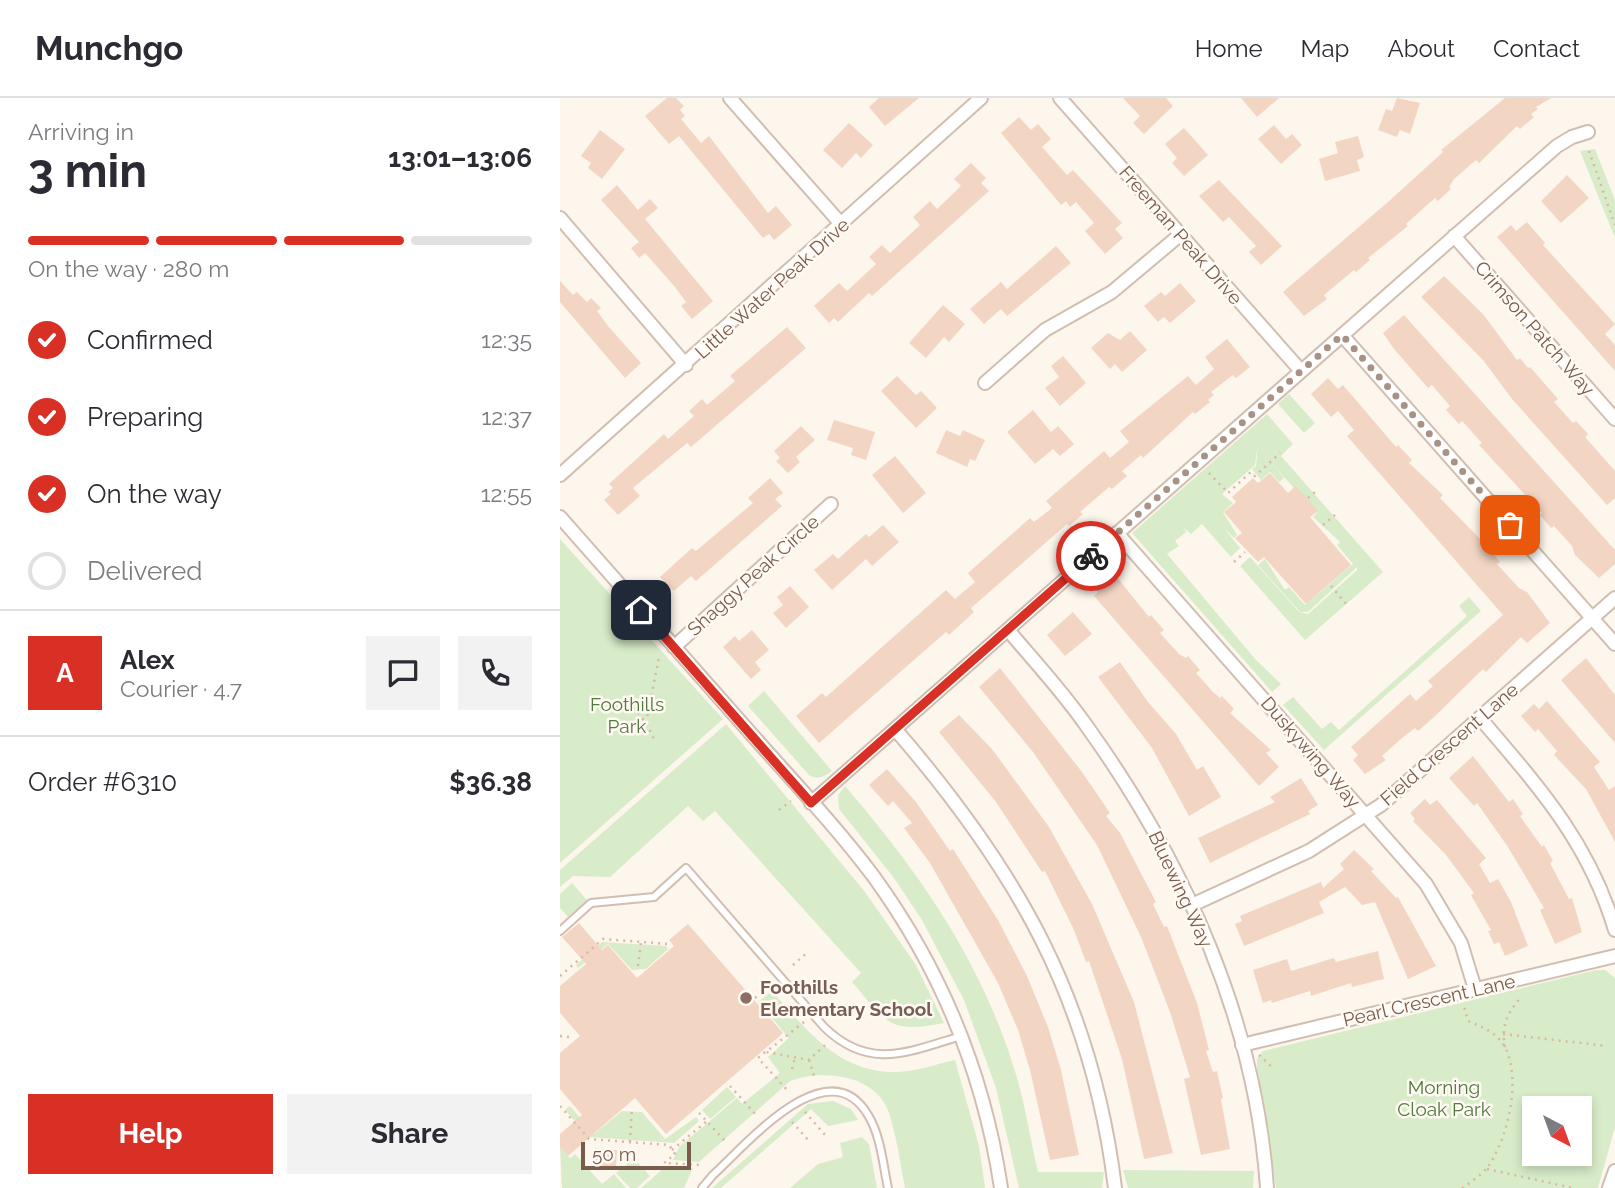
<!DOCTYPE html>
<meta charset="utf-8">
<style>
:root{--surface:#fff;--page:#f2f2f3;--text:#2b2b33;--muted:#7c7c81;--line:#e1e1e2;--accent:#d93025}
body{margin:0;font-family:Raleway,sans-serif;background:var(--page);color:var(--text);height:100vh;display:flex;flex-direction:column;font-size:26px;white-space:nowrap}
*{box-sizing:border-box;margin:0}
p{font-size:23px;color:var(--muted)}
.icon{flex:none;width:38px;height:38px;fill:none;stroke:currentColor;stroke-width:2;stroke-linecap:round;stroke-linejoin:round}
.map{position:relative;flex:1;overflow:hidden}
.drawer{display:flex;flex-direction:column;background:var(--surface);width:560px}
.drawer>*{flex:none}
.needle{width:46px;rotate:139deg}
.tools{position:absolute;left:962px;top:998px;display:grid;gap:14px}
.tools a{display:grid;place-items:center;width:70px;height:70px;border-radius:0px;background:var(--surface);box-shadow:0 4px 10px #0003;font-size:35px}
.scale{position:absolute;left:21px;bottom:18px;width:110px;box-sizing:border-box;padding-left:7px;border:4px solid #7a5c4d;border-top:0;font-size:19px;line-height:24px;white-space:nowrap;color:#7a5c4d;-webkit-text-stroke:5px #fffaf3;paint-order:stroke}
.pin{position:absolute;display:grid;place-items:center;width:60px;height:60px;color:#fff;margin:-30px;border-radius:14px;box-shadow:0 4px 10px #0006}
.courier{position:absolute;display:grid;place-items:center;width:70px;height:70px;margin:-35px;border:5px solid #d93025;border-radius:50%;background:#fff;color:#222;box-shadow:0 2px 9px #0007}
.head em{font-style:normal;font-weight:700}
.head div{display:flex;flex-direction:column-reverse}
.head{display:flex;align-items:center;justify-content:space-between;height:119px;padding:0 28px}
h1{font-size:46px;font-weight:700;line-height:52px}
.bar{display:grid;grid-template-columns:repeat(4,1fr);gap:10px 7px;align-content:center;height:84px;padding:0 28px}
.bar i{height:9px;border-radius:5px;background:var(--line)}
.bar .active{background:var(--accent)}
.bar p{grid-column:span 4}
.line{display:flex;align-items:center;gap:18px;padding:0 28px;border-top:2px solid var(--line)}
.line div{flex:1}
.round{display:grid;place-items:center;flex:none;width:74px;height:74px;border-radius:0px;background:var(--page)}
ol{padding:0 28px;list-style:none}
li{display:flex;align-items:center;gap:21px;height:77px}
li p{margin-inline-start:auto}
li .icon{padding:7px;border-radius:50%;background:var(--accent);color:#fff;stroke-width:4}
li:last-child{color:var(--muted)}
li i{width:38px;height:38px;border:4px solid var(--line);border-radius:50%}
.action{display:flex;gap:14px;margin-top:auto;padding:14px 28px}
.action a{flex:1;height:80px;border-radius:0px;background:var(--accent);color:#fff;font-size:28px;font-weight:700;line-height:80px;text-align:center}
.action a+a{background:var(--page);color:var(--text)}
header{display:flex;align-items:center;gap:42px;box-sizing:border-box;height:98px;padding:0 35px;background:var(--surface);border-bottom:2px solid var(--line)}
header strong{font-size:33px}
nav{display:flex;gap:38px;margin-inline-start:auto;font-size:24px}
main{display:flex;flex:1;min-height:0}
.map>svg:first-child{display:block}
</style>
<header>
<strong>Munchgo</strong>
<nav><a>Home</a><a>Map</a><a>About</a><a>Contact</a></nav>
</header>
<main>
<section class="drawer">
<div class="head"><div><h1>3 min</h1><p>Arriving in</p></div><em>13:01–13:06</em></div>
<div class="bar"><i class="active"></i><i class="active"></i><i class="active"></i><i></i><p>On the way · 280 m</p></div>
<ol>
<li><svg class="icon" aria-label="check" viewBox="0 0 24 24"><path d="M5 12l5 5 9-10"/></svg>Confirmed<p>12:35</p></li>
<li><svg class="icon" aria-label="check" viewBox="0 0 24 24"><path d="M5 12l5 5 9-10"/></svg>Preparing<p>12:37</p></li>
<li><svg class="icon" aria-label="check" viewBox="0 0 24 24"><path d="M5 12l5 5 9-10"/></svg>On the way<p>12:55</p></li>
<li><i></i>Delivered</li>
</ol>
<div class="line" style="height:126px"><b class="round" style="background:var(--accent);color:#fff">A</b><div><b>Alex</b><p>Courier · 4.7</p></div><a class="round"><svg class="icon" aria-label="chat" viewBox="0 0 24 24"><path d="M4 5h16v11H9l-5 4z"/></svg></a><a class="round"><svg class="icon" aria-label="phone" viewBox="0 0 24 24"><path d="M5 4h4l2 5-3 2q2 4 5 5l2-3 5 2v4C11 20 4 13 5 4z"/></svg></a></div>
<div class="line" style="height:91px"><div>Order #6310</div><b>$36.38</b></div>
<div class="action"><a>Help</a><a>Share</a></div>
</section>
<div class="map">
<svg width="1055" height="1090" viewBox="0 0 1055 1090">
<rect width="100%" height="100%" fill="#fdf6ec"/>
<path fill="#d8ecc9" fill-rule="evenodd" d="M1035,51L1055,102V140L1020,53Z
M729,296L755,325L744,335L718,306Z
M707,316L733,346L721,358L823,474L745,542L680,468L690,459L739,514L748,516L797,472V469L748,514H740L698,467L705,461L725,492L729,489L745,507L793,466L777,447L780,444L753,419L757,415L709,363L724,380L719,384L710,374L701,382L692,371L696,368L698,346L695,367L662,396L673,405L663,414L677,437L674,440L664,430L680,450L671,459L642,426L631,436L624,430L626,434L615,443L619,448L607,456L696,562L721,586L712,594L572,435Z
M0,441L163,621L0,765Z
M909,499L921,513L764,652L723,607L733,599L762,631L771,624L779,632L907,518L899,508Z
M204,593L272,673C265,679 257,682 249,677L188,608Z
M166,626L305,794L356,867L384,925C327,936 328,925 292,884L301,875L155,713L143,723L128,708L50,779L13,778L0,789V772Z
M285,688C359,774 420,861 454,970C465,1004 470,1040 478,1074H544L542,1090H459L436,990L404,902L362,822L334,780L279,711L278,697Z
M12,785L27,802L8,819L0,810V796Z
M42,844L106,848L108,851L86,871L72,872L48,846L18,870L16,867Z
M1036,872H1045L1055,880V1029L1038,1090H716L697,970V961L703,953ZM975,1010H1020V1055H975Z
M212,893C250,936 284,981 348,973C364,971 380,965 395,962L419,1048L425,1090H345C340,1065 337,1039 329,1015C316,976 262,971 230,983L139,1064L113,1062L119,1049L177,1000L182,1006L220,975L208,959L229,940L198,904Z
M167,989L176,999L150,1021L142,1012Z
M273,1003L291,1011L298,1022L268,1028L251,1011L161,1090H152L248,1006Z
M10,1008L34,1036L62,1013L82,1014L105,1041L136,1019L139,1023L114,1045L29,1039L5,1012Z
M302,1039L309,1046L317,1090H230L258,1066L283,1059L280,1045Z
M0,1049L10,1060L15,1056L42,1086L54,1076L66,1090H2Z
M74,1060L90,1078L77,1090H70L56,1075Z
M105,1069L133,1070L124,1090H81Z
M563,1072L694,1073L693,1090H568Z"/>
<path fill="#f3d5c3" d="M107,0H116L124,8L120,12L125,18L121,21L141,45L149,38L208,115L216,108L232,127L214,142L209,136L203,140L119,38L109,46L85,18Z
M319,0H359L325,28L309,9Z
M563,0H606L613,8L584,36L573,25L580,18Z
M681,0H719L697,19Z
M837,0L860,5L850,36L840,32L837,39L818,32L826,11L832,13Z
M945,0H991L976,9L978,11L971,16L974,19L960,31L957,28L919,65L916,62L894,81L889,89L891,91L878,103L875,100L846,126L848,128L808,160L810,162L796,174L794,172L764,197L767,201L744,218L723,194L828,104L883,54L881,52Z
M459,19L471,32L478,26L491,41L482,49L507,77L513,72L562,125L555,131L563,140L545,156L525,133L534,125L516,104L510,109L506,103L501,107L441,35Z
M289,25L313,47L301,60L296,55L282,70L263,52Z
M714,27L726,41L732,36L742,47L721,66L698,41Z
M624,30L648,57L624,78L612,65L617,60L605,46Z
M40,32L65,51L42,81L28,70L31,65L21,58Z
M798,38L804,59L797,62L800,73L765,83L759,61L778,55L775,44Z
M411,65L426,80L421,85L429,93L312,198L309,195L278,224L274,220L269,225L254,208L279,185L287,193L316,166L309,159L322,147L330,155L360,127L353,119L370,103L377,111L401,88L394,81Z
M1007,77L1029,100L1001,125L981,103Z
M659,82L722,148L701,167L689,154L696,148L669,119L663,124L639,98Z
M57,87L78,112L90,101L98,110L85,121L153,203L132,221L121,208L126,204L115,189L85,155L79,160L71,150L79,144L41,102Z
M967,124L985,145L983,147L1055,226L1045,236L1055,247V273L937,139L951,127L956,133Z
M496,148L511,165L447,218L441,211L424,226L410,211L441,184L447,191Z
M884,178L923,216L957,262L960,260L968,270L970,269L998,301L994,304L1013,325L1016,323L1028,336L1025,339L1055,373V400L1047,407L952,301L923,262L861,199Z
M0,183L13,197L17,194L27,204L31,200L41,210L37,213L48,228L81,265L65,280L0,204Z
M620,185L636,203L610,225L604,219L598,224L584,208L601,194L605,198Z
M383,207L405,226L389,244L384,239L366,260L349,245Z
M844,217L1055,452V466L1039,480L1015,457L1012,448L994,428L991,430L980,417L982,415L919,347L922,345L902,323L899,326L886,312L890,308L872,287L868,290L834,251L823,235Z
M227,229L246,250L131,349L127,345L73,390L80,398L58,417L44,402L51,396L48,394L53,390L49,386L104,336L108,341L134,318L129,313L142,301L147,307L175,283L170,278Z
M570,233L587,252L562,274L555,266L550,271L531,250L548,235L560,242Z
M667,241L690,269L676,280L673,277L651,294L654,297L648,302L650,304L635,316L633,314L583,360L581,357L562,373L567,378L552,391L549,389L520,414L523,416L509,428L507,426L411,510L414,514L389,537L386,534L259,645L236,618L262,595L266,599L386,492L395,501L415,484L408,475L470,420L474,424L492,410L486,403L544,353L550,360L569,344L560,333L628,278L636,287L654,271L645,259Z
M503,258L526,285L500,308L485,290L499,279L491,268Z
M337,278L356,297L361,293L377,310L356,330L321,293Z
M768,280L778,291L783,287L836,349L838,347L852,362L849,365L883,397L880,400L928,449L940,464L937,466L959,490L967,494L990,525L967,545L961,539L926,574L923,571L874,619L858,633L855,630L842,640L822,658L826,662L805,676L793,662L798,657L791,649L850,596L856,603L873,588L868,583L943,517L787,338L794,332L778,313L771,319L751,296Z
M473,312L491,334L498,328L514,346L500,358L493,351L475,366L447,334Z
M274,322L315,334L306,362L291,357L293,350L267,342Z
M241,328L255,342L236,359L240,364L228,375L216,363L220,360L214,353Z
M386,332L400,338L403,332L425,342L415,363L410,361L407,369L376,355Z
M335,358L366,395L343,415L312,377Z
M710,375L728,395L736,388L758,413L750,419L791,467L746,506L704,459L698,464L675,440L682,435L664,414L676,404L672,399L693,380L698,385Z
M210,380L223,395L215,401L222,408L136,483L131,478L114,493L100,479L132,450L136,453L193,405L188,400Z
M323,427L339,444L312,468L306,461L272,492L254,472L273,456L278,461L306,436L309,439Z
M548,476L552,482L556,478L589,519L591,517L604,532L600,535L619,556L626,560L628,558L640,572L636,575L653,594L660,600L662,598L674,611L670,615L711,652L706,655L719,669L699,688L534,498L538,494L534,488Z
M230,488L249,509L226,530L213,515L223,507L217,499Z
M513,514L532,536L505,558L487,537Z
M192,532L209,552L195,564L201,572L191,581L163,549L175,538L179,543Z
M1026,560L1055,597V645L1001,582Z
M560,564L588,604L616,636L637,672L643,668L661,699L629,718L592,650L538,579Z
M440,570L522,674L550,715L546,718L560,735L596,804L593,806L604,829L607,828L637,905L649,952L646,953L653,974L657,973L663,1000L661,1001L670,1051L641,1057L624,981L630,979L610,914L581,839L537,747L473,654L419,589Z
M987,603L1040,664L1034,669L1049,692L1055,688V744L1026,691L994,657L997,653L978,631L975,634L961,618L974,606L979,611Z
M399,617L432,651L489,729L532,806L574,904L613,1055L584,1061L562,961L529,863L526,864L514,832L485,773L482,774L436,704L379,634Z
M913,658L949,704L953,701L963,716L960,718L982,749L984,747L993,763L990,765L1009,801L1012,800L1022,834L995,846L980,812L984,810L948,749L917,705L914,708L889,680Z
M327,671L356,704L390,753L393,751L438,822L467,878L488,929L501,972L519,1057L490,1062L470,972L458,932L438,885L370,765L344,730L352,725L333,703L328,708L309,687Z
M741,680L758,707L748,713L750,716L650,765L638,740L715,704L710,699Z
M865,701L870,707L877,702L926,760L919,766L930,785L938,781L951,804L968,848L945,858L939,844L934,846L928,833L931,832L911,797L914,795L886,757L853,723L855,721L850,715Z
M794,752L814,771L811,773L836,800L838,799L876,868L848,881L815,804L802,807L785,789L759,804L764,815L684,848L675,826L682,823L680,818L761,784L763,790L784,771L780,766Z
M19,825L42,852L48,847L77,880L114,848L109,842L128,826L223,935L106,1036L75,1000L8,1058L0,1049V1036L22,1017L0,991V955L20,938L0,915V888L26,866L2,839Z
M818,853L824,881L792,889L791,885L751,898L750,893L712,905L711,902L703,905L693,872L727,861L731,873L774,860L776,864Z
M35,1050L57,1052L56,1071L34,1069Z"/>
<g fill="none" stroke-linecap="round" stroke-linejoin="round">
<defs>
<path id="service" d="M0,833L31,805L94,799L126,770L264,929C309,973 348,954 401,938
M142,1090L153,1077C186,1047 268,949 308,1017C321,1038 323,1067 328,1090"/>
<path id="minor" d="M170,0L282,127
M500,0L741,273
M0,120L126,267
M894,138L1055,321
M782,237L1055,546
M425,285L485,232L552,194L621,136
M0,377L421,0
M0,419C62,490 124,560 186,630C229,679 275,727 314,779C382,873 424,976 441,1090
M557,435L866,786L901,845L915,891
M448,532C475,564 504,595 528,630C624,764 696,924 707,1090
M114,549L271,406
M920,620C978,688 1029,744 1055,832
M335,631C457,772 532,902 555,1090
M251,705L997,48L1012,39L1028,34
M632,807L749,753L821,707L1055,500
M682,947L1055,858
M1049,1090L1055,1073"/>
</defs>
<use href="#service" stroke="#d1beb0" stroke-width="10"/>
<use href="#minor" stroke="#d1beb0" stroke-width="16"/>
<path stroke="#d9b8a5" stroke-width="2.5" stroke-dasharray="2 5" stroke-linecap="butt" d="M1029,53L1055,127
M649,375L668,395L691,374L695,378L720,355
M748,400L755,394
M763,427L775,417
M674,464L685,454
M771,488L789,509
M69,604L86,625L94,641
M86,625L99,559
M219,712L231,703
M233,867L248,854
M78,868L81,844
M0,878L43,841L108,846
M195,900L211,886
M244,924L206,954L249,962L265,947
M943,936L1047,948
M0,938L9,939
M945,949C941,927 947,916 961,899
M205,954L198,960L228,993
M699,957L712,969
M249,962L255,981
M232,971L235,959
M170,988L197,1018
M0,1008L29,1041L109,1047L115,1056L104,1065L142,1067
M245,1014L266,1038
M139,1015L167,1045
M232,1024L249,1043
M70,1044L72,1009
M112,1052L147,1023
M927,1071L1013,1090
M902,1090C910,1085 921,1077 927,1070C948,1041 961,984 946,951C938,935 923,929 908,923L904,908"/>
<use href="#service" stroke="#fff" stroke-width="6"/>
<use href="#minor" stroke="#fff" stroke-width="12"/>
</g>
<g fill="none" stroke-linecap="round" stroke-linejoin="round">
<path stroke="#a89285" stroke-width="7" stroke-dasharray="0 12.6" d="M531,458L782,237L950,427"/>
<path stroke="#d93025" stroke-width="9" d="M81,512L251,705L531,458"/>
</g>
<circle fill="#8d6e63" stroke="#fffaf3" stroke-width="2.5" cx="186" cy="900" r="7"/>
<g text-anchor="middle" stroke-width="5" stroke-linejoin="round" paint-order="stroke">
<g font-size="19" fill="#7a5c4d" stroke="#fffaf3">
<text transform="translate(621 137) rotate(49)" y="7">Freeman Peak Drive</text>
<text transform="translate(212 190) rotate(-42)" y="7">Little Water Peak Drive</text>
<text transform="translate(975 230) rotate(49)" y="7">Crimson Patch Way</text>
<text transform="translate(193 477) rotate(-42)" y="7">Shaggy Peak Circle</text>
<text transform="translate(889 646) rotate(-41)" y="7">Field Crescent Lane</text>
<text transform="translate(751 654) rotate(49)" y="7">Duskywing Way</text>
<text transform="translate(621 791) rotate(65)" y="7">Bluewing Way</text>
<text transform="translate(869 902) rotate(-13)" y="7">Pearl Crescent Lane</text>
</g>
<g font-size="19" fill="#537a41" stroke="#fffaf3">
<text x="67" y="613">Foothills<tspan x="67" dy="22">Park</tspan></text>
<text x="884" y="996">Morning<tspan x="884" dy="22">Cloak Park</tspan></text>
</g>
<g font-size="19" font-weight="bold" fill="#785e54" stroke="#fffaf3" text-anchor="start">
<text x="200" y="896">Foothills<tspan x="200" dy="22">Elementary School</tspan></text>
</g>
</g>
</svg>
<div class="tools">
<a><svg class="needle" viewBox="-14 -14 28 28"><path d="M0-13l5 13h-10z" fill="#e53935"/><path d="M0 13l5-13h-10z" fill="#7c7c81"/></svg></a>
</div>
<div class="scale">50 m</div>
<div class="pin" style="left:950px;top:427px;background:#ea580c"><svg class="icon" aria-label="bag" viewBox="0 0 24 24"><path d="M5 8h14l-1 12H6zM9 8a3 3 0 0 1 6 0"/></svg></div>
<div class="pin" style="left:81px;top:512px;background:#1f2937"><svg class="icon" aria-label="home" viewBox="0 0 24 24"><path d="M3 11l9-7 9 7M6 9v11h12V9"/></svg></div>
<div class="courier" style="left:531px;top:458px"><svg class="icon" aria-label="bike" viewBox="0 0 24 24"><circle cx="6" cy="16" r="4"/><circle cx="18" cy="16" r="4"/><path d="M6 16l4-8h5l3 8M10 8l3 8H6M13 5h3"/></svg></div>
</div>
</main>
